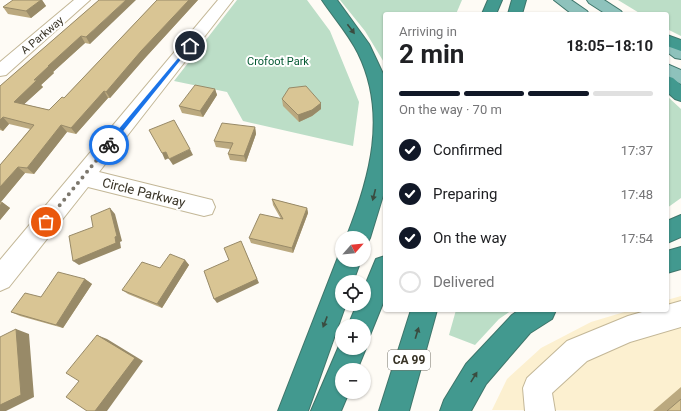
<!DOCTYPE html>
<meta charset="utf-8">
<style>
:root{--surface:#fff;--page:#f2f2f2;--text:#202124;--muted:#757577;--line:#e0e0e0;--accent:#111827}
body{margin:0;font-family:Roboto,sans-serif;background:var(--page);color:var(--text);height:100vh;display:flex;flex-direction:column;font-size:15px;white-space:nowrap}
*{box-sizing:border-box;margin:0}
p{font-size:13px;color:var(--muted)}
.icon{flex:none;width:22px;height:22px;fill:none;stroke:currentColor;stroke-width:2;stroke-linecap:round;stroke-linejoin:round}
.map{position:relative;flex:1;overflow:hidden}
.panel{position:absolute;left:383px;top:12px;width:286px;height:300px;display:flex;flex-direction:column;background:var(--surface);border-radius:4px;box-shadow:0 1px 3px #0004}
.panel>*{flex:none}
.needle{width:26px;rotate:63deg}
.tools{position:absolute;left:335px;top:231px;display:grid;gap:8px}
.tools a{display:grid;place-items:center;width:36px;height:36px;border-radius:50%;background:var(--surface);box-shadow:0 1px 3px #0004;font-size:20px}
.pin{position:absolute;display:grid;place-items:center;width:34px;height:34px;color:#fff;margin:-17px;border:2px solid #fff;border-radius:50%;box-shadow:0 1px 4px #0007}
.courier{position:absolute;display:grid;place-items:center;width:40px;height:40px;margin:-20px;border:3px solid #1a73e8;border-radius:50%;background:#fff;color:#222;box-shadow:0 1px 5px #0007}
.head em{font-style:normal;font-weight:700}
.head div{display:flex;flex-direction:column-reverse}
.head{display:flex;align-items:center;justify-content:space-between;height:68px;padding:0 16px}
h1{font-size:26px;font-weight:700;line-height:30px}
.bar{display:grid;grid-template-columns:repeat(4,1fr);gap:6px 4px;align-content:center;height:48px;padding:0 16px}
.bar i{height:5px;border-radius:3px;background:var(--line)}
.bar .current{background:var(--accent)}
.bar p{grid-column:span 4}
ol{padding:0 16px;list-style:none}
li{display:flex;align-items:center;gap:12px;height:44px}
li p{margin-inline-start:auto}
li .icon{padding:4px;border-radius:50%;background:var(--accent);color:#fff;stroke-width:4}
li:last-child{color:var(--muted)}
li i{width:22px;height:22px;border:2px solid var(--line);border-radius:50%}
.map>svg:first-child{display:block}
</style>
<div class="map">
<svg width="681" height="411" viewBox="0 0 681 411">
<rect width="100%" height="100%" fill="#fefbf5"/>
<path fill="#fcf0d0" d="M681,296V411L492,410L507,379L541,348L591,322L631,310H667V300Z"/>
<path fill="#bcdec7" d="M237,0H307L330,31L359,102L353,146L243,121L227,92L174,81Z
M340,0H462L456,14H385V64L365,31Z
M618,0H681V36L667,29V14H641Z
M667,96L681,109V198L667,208Z
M456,310H512L499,319L475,345L449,335Z"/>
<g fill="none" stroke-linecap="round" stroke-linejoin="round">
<defs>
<path id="minor" d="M74,0H90L6,75L0,76V62Z
M218,0H233L99,172L212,200L215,207L212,214L204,216L88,187L9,287L0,291V260Z
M681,301V327L630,342L587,361L552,393L555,411H525L523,388L527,378L567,341L628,316L649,310H667V305Z"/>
<path id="major" d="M554,0H571L587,11L589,14H572Z
M587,0H604L621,11L623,14H606L589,3Z
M667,40L681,47V59L675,58L667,52Z
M667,64L681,70V84L667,77Z"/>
<path id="highway" d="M322,0H337L369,44L385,78V189L370,238L366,245L364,246V238H346C370,178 388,114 358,53C348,33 334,18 322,0Z
M488,0H502L496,14H482Z
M512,0H526L522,14H508Z
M667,35L681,40V51L667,46Z
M667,76L673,78L681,85V101L675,99L667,92Z
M681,215V237L667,243V221Z
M681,247V269L667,273V251Z
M340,252H342V260H361L353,282H342V304H346L308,411H278Z
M385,256V298L370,335L364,338V326H348L357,304H364V288L376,259Z
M411,310H437L409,411H379Z
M519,310H556L552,319L530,333L486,384L471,411H440L444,400L466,364L512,315Z
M342,339V348H364V344L366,348L357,370H342V392H349L341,411H311Z"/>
</defs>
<use href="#minor" stroke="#c3b797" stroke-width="2"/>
<use href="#major" stroke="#3e756a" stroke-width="2"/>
<use href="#highway" stroke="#3e756a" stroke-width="2"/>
<use href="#minor" fill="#fff" fill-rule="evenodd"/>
<use href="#major" fill="#8ec2bc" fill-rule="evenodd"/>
<use href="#highway" fill="#42998f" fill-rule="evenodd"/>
</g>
<path fill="#bba97f" d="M13,0H42L46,6L31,18L8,14L3,7Z
M99,0L90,44L85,43L53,72L54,73L41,85L43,87L24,104L49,110L64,98L157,0H198L145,58L110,98H108L76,134L67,132L34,174L25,173L1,202H2L10,208L0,220V165L30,129L9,124L3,131L0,130V86Z
M215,89L217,95L203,117L182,113L179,106Z
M282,99L321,109L312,116L299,122L283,106Z
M255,127L256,134L246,162L230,160L228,154L230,149L216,147L214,141Z
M272,199L307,208L308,213L293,253L251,243L249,238L281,219L273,205Z
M185,260L189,265L162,308L128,294L122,290L160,268Z
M85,279L92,284L63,328L20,316L11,312L41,297Z
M681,387V411H653Z"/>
<path fill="#988a68" d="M41,0H42L46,6L31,18L26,11Z
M126,0H136L90,44L86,37Z
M189,0H198L145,58L110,98L106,92L141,51Z
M81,36L85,43L53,72L54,73L41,85L43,87L20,108L14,102L48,66Z
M215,89L217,95L203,117L200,111Z
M104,91L108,98L76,134L71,128Z
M321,103V109L312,116L299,122L298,115Z
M3,117L9,124L3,131L0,128V120Z
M61,125L67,132L34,174L27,168Z
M255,127L256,134L246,162L244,156Z
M190,149L193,155L173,165L169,159Z
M166,152L169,158L165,160L162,153Z
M18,167L25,173L0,203V187Z
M2,202L10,208L0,220V205Z
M110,208L115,214L122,241L120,242L121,248L79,265L73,261Z
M307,208L308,213L293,253L292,248Z
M243,246L259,283L217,303L214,299Z
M185,260L189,265L162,308L157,304Z
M85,279L92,284L63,328L56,325Z
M16,329L29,334L34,397L6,411H0V405Z
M97,335L107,339L143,361L107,411H95Z"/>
<path fill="#d9c594" stroke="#988a68" d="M13,0H41L26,11L3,7Z
M99,0H126L86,37L81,36L48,66H49L34,80H37L14,102L49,110L62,97L64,98L157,0H189L141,51L106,92L104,91L71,128L61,125L27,168L18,167L0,187V165L34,125L3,117L0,120V86Z
M195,85L215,89L200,111L179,106Z
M306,86L321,103L312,110L298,115L282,99L289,88Z
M174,120L190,149L169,159L166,152L162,153L149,130Z
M222,123L255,127L244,156L228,154L233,143L214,141Z
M272,199L307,208L292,248L249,238L260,214L283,219Z
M110,208L117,236L115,237L116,243L73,261L69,236L93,227L91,216Z
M241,241L257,279L214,299L204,271L229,260L224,248Z
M170,254L185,260L157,304L122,290L142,262L160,268Z
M58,272L85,279L56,325L11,312L25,293L41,297Z
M16,329L21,395L0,405V337Z
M97,335L135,358L95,411H87L66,397L79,381L66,373Z
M681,399V411H667Z"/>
<defs><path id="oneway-solid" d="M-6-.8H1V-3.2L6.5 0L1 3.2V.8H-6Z"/></defs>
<g fill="#3a4c40">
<use href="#oneway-solid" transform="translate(351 29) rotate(53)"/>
<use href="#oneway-solid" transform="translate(374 195) rotate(104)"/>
<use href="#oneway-solid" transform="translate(325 322) rotate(111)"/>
<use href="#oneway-solid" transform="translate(417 333) rotate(-73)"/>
<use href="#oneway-solid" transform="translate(474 377) rotate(-58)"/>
</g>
<path fill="#1a73e8" d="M190,44L191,47L111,146H107V143Z"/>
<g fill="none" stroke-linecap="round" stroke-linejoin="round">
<path stroke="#7d786e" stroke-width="4" stroke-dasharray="0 7.2" d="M46,222L109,145"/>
</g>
<g text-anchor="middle" stroke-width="4" stroke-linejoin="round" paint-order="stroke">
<g font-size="11" fill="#373225" stroke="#fff">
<text transform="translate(42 35) rotate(-40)" y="4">A Parkway</text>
</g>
<g font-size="11" fill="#055a33" stroke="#fff">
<text x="278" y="65">Crofoot Park</text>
</g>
<rect fill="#fff" stroke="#737066" stroke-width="1" x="388" y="350" width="42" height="20" rx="3"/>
<g font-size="12" font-weight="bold" fill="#373225">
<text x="409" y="364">CA 99</text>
</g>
<g font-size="13" fill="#373225" stroke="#fff">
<text transform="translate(144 192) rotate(14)" y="5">Circle Parkway</text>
</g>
</g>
</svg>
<div class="tools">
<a><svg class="needle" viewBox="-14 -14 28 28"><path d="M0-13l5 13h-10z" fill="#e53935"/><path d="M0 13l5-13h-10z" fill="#757577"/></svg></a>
<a><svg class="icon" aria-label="locate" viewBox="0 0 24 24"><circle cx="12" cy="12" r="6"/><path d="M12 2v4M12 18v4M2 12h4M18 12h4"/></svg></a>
<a>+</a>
<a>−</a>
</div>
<div class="pin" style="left:46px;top:222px;background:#ea580c"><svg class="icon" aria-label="bag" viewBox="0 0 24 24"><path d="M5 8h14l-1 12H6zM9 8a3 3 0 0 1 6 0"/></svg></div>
<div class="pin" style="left:190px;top:46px;background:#1f2937"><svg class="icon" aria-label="home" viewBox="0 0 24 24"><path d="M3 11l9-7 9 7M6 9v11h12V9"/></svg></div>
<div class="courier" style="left:109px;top:145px"><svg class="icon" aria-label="bike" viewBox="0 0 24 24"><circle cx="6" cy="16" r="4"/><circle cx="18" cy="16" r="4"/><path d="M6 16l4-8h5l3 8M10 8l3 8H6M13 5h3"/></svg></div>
<section class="panel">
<div class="head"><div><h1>2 min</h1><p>Arriving in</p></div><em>18:05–18:10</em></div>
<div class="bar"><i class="current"></i><i class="current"></i><i class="current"></i><i></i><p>On the way · 70 m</p></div>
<ol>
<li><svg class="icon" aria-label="check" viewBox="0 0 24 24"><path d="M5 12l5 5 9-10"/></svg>Confirmed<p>17:37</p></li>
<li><svg class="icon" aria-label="check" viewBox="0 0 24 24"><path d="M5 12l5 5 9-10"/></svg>Preparing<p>17:48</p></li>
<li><svg class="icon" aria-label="check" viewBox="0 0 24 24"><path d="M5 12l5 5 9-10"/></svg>On the way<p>17:54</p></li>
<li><i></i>Delivered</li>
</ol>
</section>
</div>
